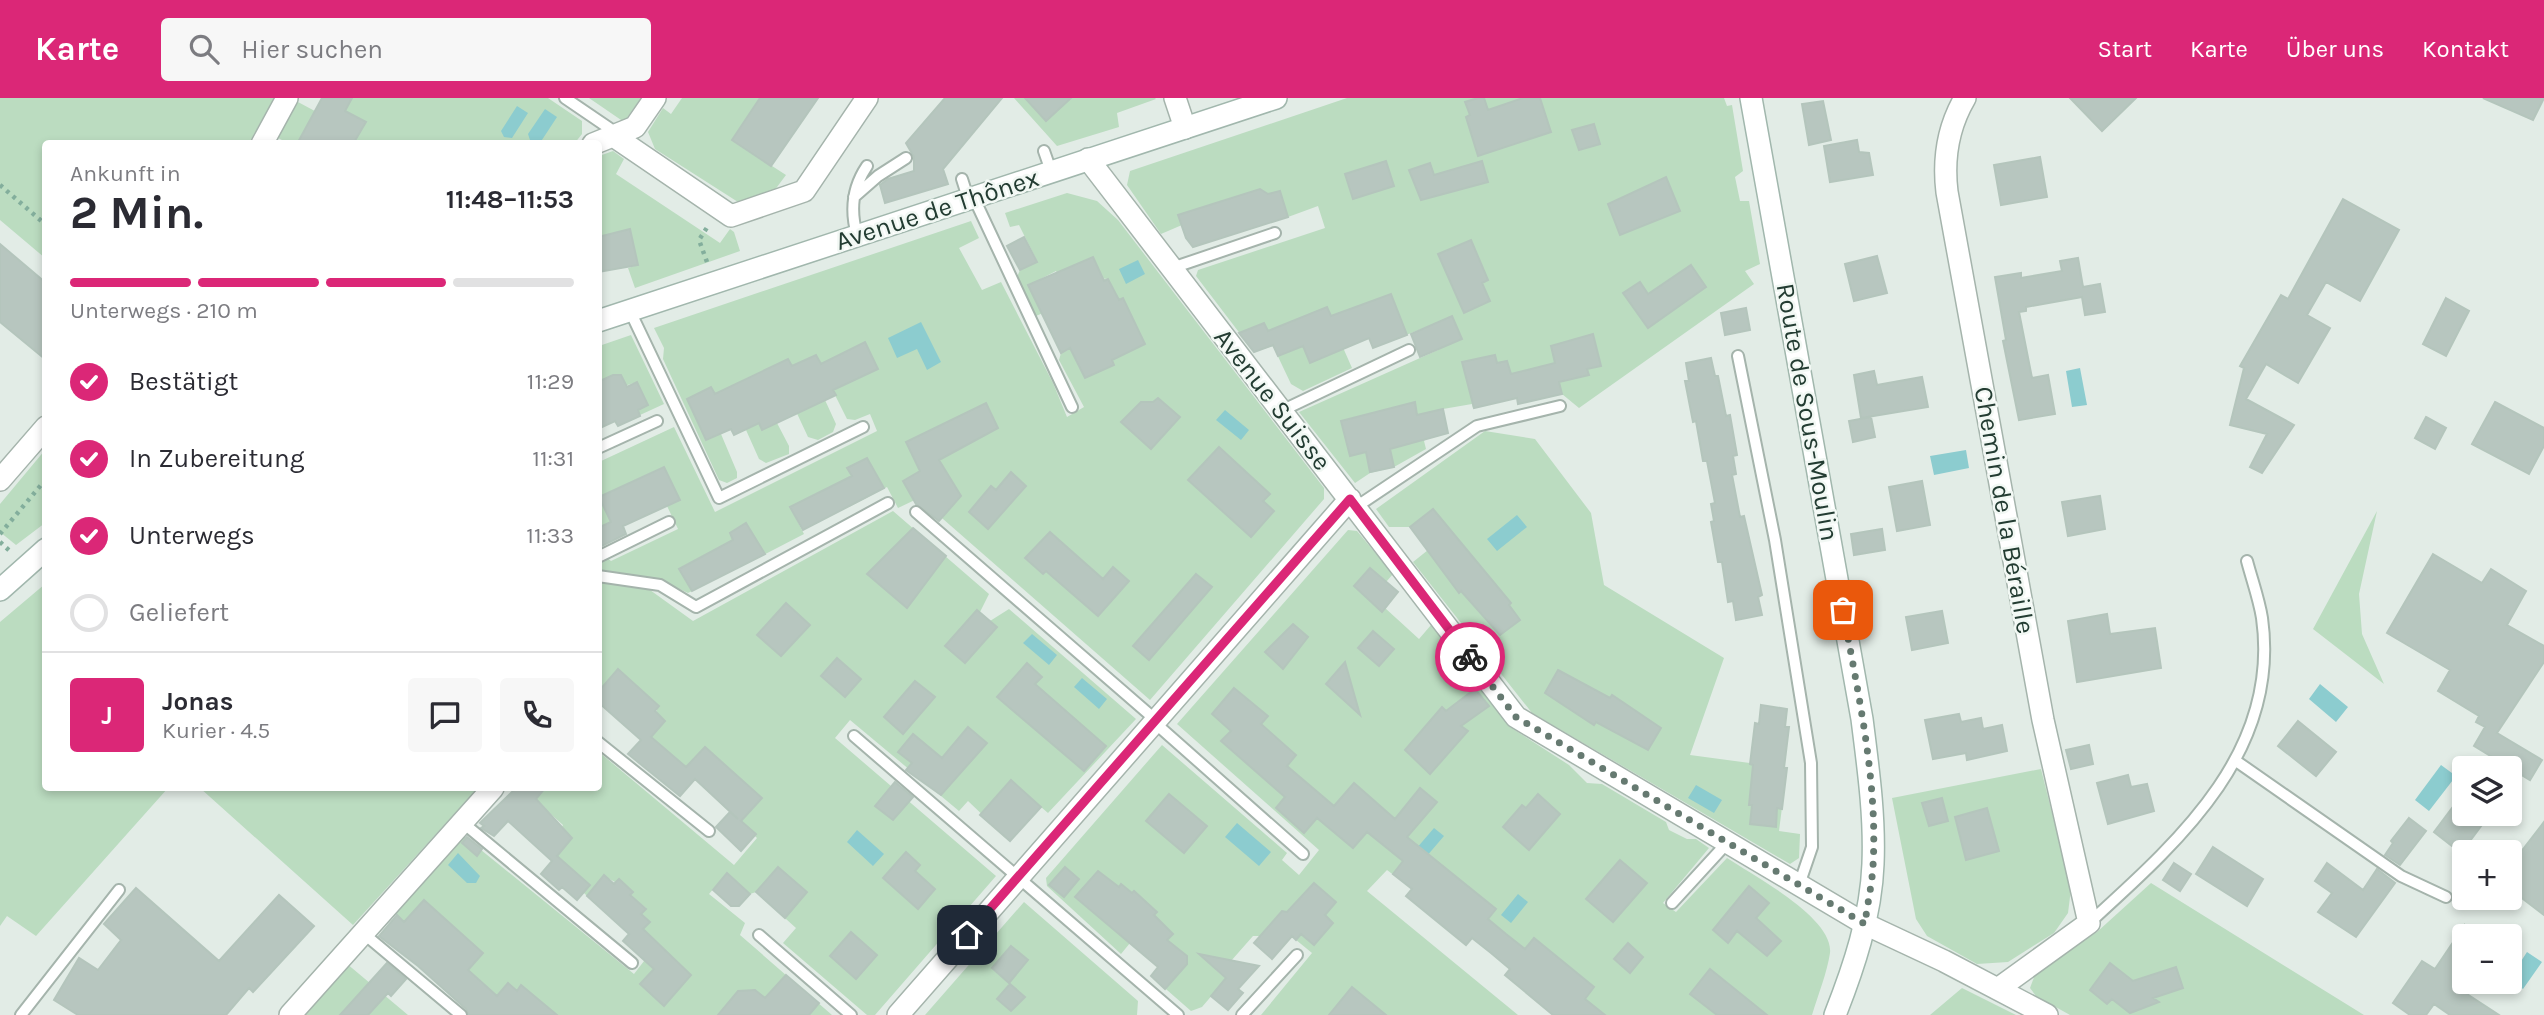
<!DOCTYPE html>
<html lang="de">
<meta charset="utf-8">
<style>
:root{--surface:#fff;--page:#f7f7f7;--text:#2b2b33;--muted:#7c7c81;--line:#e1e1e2;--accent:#db2777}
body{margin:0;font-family:Karla,sans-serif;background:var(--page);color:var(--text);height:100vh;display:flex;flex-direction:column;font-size:26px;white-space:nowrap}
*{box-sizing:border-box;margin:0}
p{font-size:23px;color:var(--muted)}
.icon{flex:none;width:38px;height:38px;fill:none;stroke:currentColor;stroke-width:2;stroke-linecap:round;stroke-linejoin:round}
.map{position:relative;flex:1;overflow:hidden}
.drawer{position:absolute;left:42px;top:42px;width:560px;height:651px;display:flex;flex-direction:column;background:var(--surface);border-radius:7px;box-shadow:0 4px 10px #0003}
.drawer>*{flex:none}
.fabs{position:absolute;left:2452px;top:658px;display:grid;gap:14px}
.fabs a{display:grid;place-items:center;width:70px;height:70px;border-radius:7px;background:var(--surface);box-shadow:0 4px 10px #0003;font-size:35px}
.pin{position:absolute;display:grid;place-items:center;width:60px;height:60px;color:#fff;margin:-30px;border-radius:14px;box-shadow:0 4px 10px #0006}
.courier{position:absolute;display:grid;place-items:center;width:70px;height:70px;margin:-35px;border:5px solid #db2777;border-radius:50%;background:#fff;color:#222;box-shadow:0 2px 9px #0007}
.overview em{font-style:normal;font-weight:700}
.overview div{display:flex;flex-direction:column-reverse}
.overview{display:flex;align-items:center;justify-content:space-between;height:119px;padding:0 28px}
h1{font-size:46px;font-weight:700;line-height:52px}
.bar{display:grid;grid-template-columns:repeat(4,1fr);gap:10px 7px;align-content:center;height:84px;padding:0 28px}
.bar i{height:9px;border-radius:5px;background:var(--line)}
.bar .selected{background:var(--accent)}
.bar p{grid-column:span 4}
.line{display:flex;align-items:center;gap:18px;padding:0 28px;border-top:2px solid var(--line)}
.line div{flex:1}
.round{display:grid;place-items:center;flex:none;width:74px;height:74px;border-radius:7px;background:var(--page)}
ol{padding:0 28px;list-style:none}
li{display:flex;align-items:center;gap:21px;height:77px}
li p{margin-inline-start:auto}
li .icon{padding:7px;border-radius:50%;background:var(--accent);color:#fff;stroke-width:4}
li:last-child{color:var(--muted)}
li i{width:38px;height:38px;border:4px solid var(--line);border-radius:50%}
header{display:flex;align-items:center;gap:42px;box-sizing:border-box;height:98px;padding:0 35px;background:var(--accent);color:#fff}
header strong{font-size:33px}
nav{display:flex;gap:38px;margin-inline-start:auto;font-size:24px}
.search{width:490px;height:63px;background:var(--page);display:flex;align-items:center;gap:18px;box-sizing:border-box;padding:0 24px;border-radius:7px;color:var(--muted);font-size:26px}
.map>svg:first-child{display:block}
</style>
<header>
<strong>Karte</strong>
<div class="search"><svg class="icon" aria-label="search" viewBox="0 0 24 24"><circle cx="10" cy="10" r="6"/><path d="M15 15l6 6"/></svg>Hier suchen</div>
<nav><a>Start</a><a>Karte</a><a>Über uns</a><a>Kontakt</a></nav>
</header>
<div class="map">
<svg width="2544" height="917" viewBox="0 0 2544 917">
<rect width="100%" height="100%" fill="#e2ece6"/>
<path fill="#bbdcc0" d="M0,0H274L249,45L46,46L45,160L0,122Z
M352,0H548L582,23V36L574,46L350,45L366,24L345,13Z
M589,0H641L624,24Z
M682,0H760L732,42L786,77L774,93L738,104L655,51L648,34L663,10L671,16Z
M1014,0H1155L1156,1L1117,15L1119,29L1057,48Z
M1347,0H1724L1727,8L1732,7L1743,73L1735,79L1740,103H1749L1760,166L1745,173L1754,186L1579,310L1562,296L1540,301L1533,271L1502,298L1503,303L1473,310L1472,306L1443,311L1448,335L1427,339L1424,343L1426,351L1394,369L1370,375L1355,385L1299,314L1438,252L1429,228L1373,250L1367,234L1341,245L1352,270L1303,293L1291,286L1273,248L1254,254L1196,178L1198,172L1325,130L1318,108L1288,119L1280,93L1268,96L1260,91L1178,117L1182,127L1161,136L1127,87L1130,73Z
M298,4L326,19L340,45H288L278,40Z
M613,53L624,61L616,76L720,145L730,131L734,134L740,153L635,190L628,170L638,167L630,131L601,138L599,135V58Z
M1067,95L1097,103L1118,122L1324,390V401L1150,602L919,400L898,410L887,389L849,409L820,400L817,395L790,409L804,436L738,470L727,451L706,456L680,470L692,493L688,495L664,484L632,479L693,523L893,413L989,496L980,514L990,523L1009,511L1136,621L1048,715L1041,709L1010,743L968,703L959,713L850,622L835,640L996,778L875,917H867L783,845L796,830L756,794L750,796L727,775L709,796L745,825L740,837L832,917H552L522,888L517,893L508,885L497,898L458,873L470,843L424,802L404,824L395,815L376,836L373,834L456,745L465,739L634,876L658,845L643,831L650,824L641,816L646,810L630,797L633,794L604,778L587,798L583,794L590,787L577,776L570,784L549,766L572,740L561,731L563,727L535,702L540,696L533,690H598L599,654L734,767L757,740L718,703L722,699L710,688L706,692L651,639L658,607L618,571L599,594V453L611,463L678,431L667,408L679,402L663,369L599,399L611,424L599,430V364L674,329L715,414L877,333L870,316L855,322L847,321L835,297L825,302L836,326L833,334L818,342L808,339L794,309L777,325L789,348V356L766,365L759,361L746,332L734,337L731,331L721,336L737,374V380L727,385L719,382L663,261L664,250L654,230L971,123L979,140L959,150L982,192L1001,184L1053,285L1067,319L1084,309L1059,262L1061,255L1070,251L1085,280L1113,267L1112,262L1145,246L1123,201L1119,202L1108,181L1059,177L1056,173L1029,187L1043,215L1036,218L1017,179L1020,172L1037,163L1019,127L1010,129L1005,115Z
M631,237L664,306L640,317L638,312L648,307L637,284L599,296V248Z
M1485,333L1535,341L1591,415L1604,487L1724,560L1690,657L1787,670L1779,733L1800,736L1799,760L1790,766L1532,615L1413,464L1428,452L1410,429H1389L1376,411Z
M45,352V425L16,447L0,434V406Z
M2377,413L2359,496L2362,536L2384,586L2313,531Z
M1348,432L1357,433L1393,476L1373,499L1419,541L1431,527L1510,629L1569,667L1587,685L1602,686L1666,724L1669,732L1687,741H1696L1709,750L1663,805L1676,814L1727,760C1754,778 1834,820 1830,855C1827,875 1818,897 1812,917H1572L1594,889L1534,841L1510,871L1472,840L1496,811L1435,762L1412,791L1387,772L1367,793L1518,917H1261L1312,855L1273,823L1260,838H1253L1231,863L1225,862L1216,872L1226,881L1202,909L1191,913L1151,878L1161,866L1130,845L1121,856L1047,788L1046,780L1162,647L1287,755L1282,762L1299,777L1319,752L1177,626Z
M45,486L46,690H168L36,838L7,818L0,828V524Z
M2041,671L2071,791L2068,815L2054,835L2008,864L1977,866L1927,838L1916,821L1892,700Z
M200,690H478L353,827Z
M2151,785L2364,917H2070L2036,898L2030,890L2036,874L2097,834Z
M1024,804L1138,903L1137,917H925Z
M346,865L408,917H303Z
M1962,890L2016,917H1930Z"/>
<path fill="#8ccccf" d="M517,8L528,15L512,40L504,39L501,33Z
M545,11L557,19L540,45H531L528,36Z
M1138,162L1145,176L1126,186L1119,171Z
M921,224L941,264L927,272L917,251L897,260L888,240Z
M2080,270L2087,307L2072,309L2066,273Z
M1225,312L1249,332L1241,342L1216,322Z
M1966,352L1969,370L1934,377L1930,358Z
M1517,417L1527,429L1497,453L1487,441Z
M1032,536L1057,557L1049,567L1023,545Z
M1082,580L1107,601L1099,611L1074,589Z
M2320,586L2348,609L2336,624L2309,601Z
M2441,667L2456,678L2429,713L2415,702Z
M1696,687L1722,702L1714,715L1688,700Z
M1237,725L1271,754L1259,768L1225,739Z
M1434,730L1444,738L1426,759L1416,751Z
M857,732L884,756L873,768L847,744Z
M458,755L480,778L476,785H467L448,767Z
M1518,796L1528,804L1511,825L1501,817Z
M2527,854L2542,864L2523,891L2510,880Z"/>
<path fill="#b7c6bf" stroke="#b4c5bc" stroke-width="2" d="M322,0H352L345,13L366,24L353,46H297Z
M760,0H818L771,68L732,42Z
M945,0H1002L943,71L948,86L885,105L880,87L888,81L914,73V59L906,45Z
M1025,0H1071L1046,23Z
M1478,0H1484L1488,12L1523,0H1540L1551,34L1478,58L1466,19L1470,17L1465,4Z
M2070,0H2136L2102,33Z
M2483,0H2544L2533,22Z
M1823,3L1831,42L1809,47L1802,6Z
M1594,26L1600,46L1579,52L1572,32Z
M1857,42L1859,54L1869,55L1873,77L1830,84L1824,48Z
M2040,59L2047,99L2001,107L1994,67Z
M1386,63L1394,88L1353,101L1345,76Z
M1482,63L1488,84L1421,102L1409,72L1430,65L1434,77Z
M1666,79L1680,113L1620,137L1608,106Z
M1260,91L1268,96L1280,93L1288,119L1193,149L1186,140L1178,117Z
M2343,101L2399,132L2360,203L2326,184L2307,217L2330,230L2298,285L2266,266L2246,301L2294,327L2262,375L2250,369L2267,336L2230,327L2244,270L2240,268L2281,197L2288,201Z
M630,131L638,167L598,174V139Z
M1024,139L1037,164L1020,172L1007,148Z
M1471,142L1488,182L1482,185L1490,203L1464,215L1438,156Z
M0,146L46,185V262L0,224Z
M1877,158L1887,195L1854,203L1845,166Z
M1093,159L1104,183L1108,181L1119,202L1123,200L1145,246L1112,262L1114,267L1085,280L1070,250L1061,255L1028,187Z
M2078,160L2083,189L2100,186L2105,214L2085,217L2082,199L2026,209V213L2019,214L2032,280L2048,277L2055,316L2019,322L2003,243L2006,242L1995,179L2021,175V180L2062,173L2060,163Z
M1691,167L1706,189L1648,230L1623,195L1640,184L1648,196Z
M1391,196L1407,237L1373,250L1369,240L1310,265L1303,248L1278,258L1273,247L1254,254L1239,235L1264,225L1268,233L1327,209L1331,218Z
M2446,200L2469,213L2446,258L2423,246Z
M1746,210L1750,232L1725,237L1721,215Z
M1452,218L1462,241L1420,259L1411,236Z
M1593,236L1601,268L1587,271L1589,277L1559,284L1562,296L1518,306L1517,300L1474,310L1462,264L1495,257L1497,265L1507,263L1511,276L1555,265L1551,248Z
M865,244L878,271L833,292L836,297L762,332L759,325L734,337L731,331L706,342L687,301L711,289L715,296L788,261L792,268L816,257L821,266Z
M1711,260L1715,278H1718L1726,318L1730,317L1737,357L1733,358L1736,376L1732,377L1740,419L1744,418L1762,497L1758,499L1762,517L1736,522L1733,503L1728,504L1722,464H1718L1711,424L1714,423L1711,406L1715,405L1707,363H1703L1696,323L1693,324L1685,283H1689L1686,265Z
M1874,273L1877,287L1922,279L1928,309L1861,320L1854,277Z
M613,277H621L627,289L637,284L648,307L638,312L640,318L618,328L615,323L598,331V284Z
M1158,300L1180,319L1151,351L1121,324L1141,304H1153Z
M1415,304L1417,317L1443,311L1448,335L1390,351L1394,369L1370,374L1366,354L1350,358L1341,323Z
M2495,304L2544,330V348L2529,376L2472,346Z
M986,305L998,330L939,362L961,398L939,423L916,406L903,383L920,373L906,344Z
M1871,319L1875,339L1853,344L1849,323Z
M2426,319L2446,330L2435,351L2415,340Z
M1219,349L1270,396L1263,403L1274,413L1251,439L1188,382Z
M867,360L884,390L803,432L790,409L852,378L847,370Z
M664,369L680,402L623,428L626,436L598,450V430L611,424L599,399Z
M1011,374L1026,388L988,431L969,414L991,388L996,392Z
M1922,383L1930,427L1897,433L1889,389Z
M2100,398L2105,431L2068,438L2062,404Z
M1433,411L1511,505L1509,507L1520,522L1500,537L1461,493L1459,495L1410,429Z
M746,425L765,456L692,493L679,471L733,442L730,435Z
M913,430L946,458L907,510L867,476Z
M1882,431L1885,452L1854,457L1851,436Z
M1050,434L1103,481L1113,469L1129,483L1098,518L1046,473L1043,476L1025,460Z
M2433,456L2482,485L2491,471L2526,493L2507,527L2544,548V564L2497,635L2542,662L2530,682L2474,648L2485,629L2476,624L2479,618L2438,593L2450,572L2387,535Z
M1370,470L1398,494L1382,514L1354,488Z
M1196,476L1212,489L1149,562L1133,548Z
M786,505L810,527L781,558L757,537Z
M977,512L997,529L965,565L945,548Z
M1942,513L1948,545L1912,552L1906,519Z
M2107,516L2110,536L2155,530L2161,570L2077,584L2068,523Z
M1293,526L1308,539L1283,571L1265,554Z
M1373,533L1394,551L1379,568L1358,550Z
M837,560L861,581L845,599L821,578Z
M1345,564L1360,617L1326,586Z
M1027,565L1042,579L1035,586L1106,648L1084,673L997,599Z
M618,571L659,608L655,613L665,623L651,639L686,669L705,649L762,700L741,723L756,736L741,753L716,729L730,714L738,721L695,681L680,698L628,656L641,642L598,604V594Z
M1558,572L1610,600L1612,597L1661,630L1648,652L1596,624L1594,627L1545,595Z
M915,583L935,599L903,636L884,619Z
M1234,590L1268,618L1261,626L1296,657L1287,668L1334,708L1354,685L1395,721L1420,690L1437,704L1407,739L1496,811L1488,821L1506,836L1525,851L1534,840L1594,889L1585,901L1605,917H1553L1505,877L1510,871L1491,855L1472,840L1466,847L1406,798L1412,791L1393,776L1403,763L1367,734L1353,750L1317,720L1304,735L1276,710L1285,699L1221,643L1231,633L1212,616Z
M1475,591L1489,608L1461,628L1468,633L1430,676L1405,652L1442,609L1446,613Z
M1761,607L1787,611L1785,629H1789L1784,670H1787L1782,711L1777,710L1776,729L1750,726L1752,707H1749L1753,667L1750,666L1755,625L1759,626Z
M1959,616L1961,624L1981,620L1983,631L2002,627L2007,653L1967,662L1966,655L1933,661L1925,622Z
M2298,623L2336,654L2316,678L2278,648Z
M968,629L987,645L941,697L906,672L912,665L898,654L913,636L942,660Z
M2089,647L2093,666L2071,671L2066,652Z
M2128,677L2131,689L2147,686L2154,713L2108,726L2097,685Z
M1011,682L1041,709L1010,743L980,717Z
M895,684L913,699L893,722L875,708Z
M516,690H545L536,701L572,740L557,758L590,787L577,802L562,789L559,792L541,776L552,763L508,723L494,738L481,730L484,728L480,725Z
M2464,694V716H2490L2461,755L2434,734Z
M1169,696L1207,728L1184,755L1146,723Z
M1538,696L1560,716L1529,752L1503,729L1522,707L1526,710Z
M1942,700L1948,723L1929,728L1922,705Z
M1987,710L1999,753L1966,762L1955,719Z
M2409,720L2426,733L2400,767L2385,757L2393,745L2391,743Z
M2544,724V817L2510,791V768Z
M467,739L482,751L477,758L462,745Z
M2213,749L2263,781L2247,808L2196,776Z
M906,754L920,767L915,773L935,791L918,811L883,780Z
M1620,762L1647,785L1613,824L1586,801Z
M2174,765L2191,776L2180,793L2163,782Z
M2327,765L2363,792L2377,771L2395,785L2356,839L2318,814L2332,795L2315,783Z
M778,769L807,794L785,820L756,794Z
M1065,769L1079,781L1064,799L1049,787Z
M1098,773L1119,789L1121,786L1132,795L1134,793L1157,814L1154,817L1173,836L1167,842L1187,858V866L1165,891L1151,878L1158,869L1075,799Z
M727,775L750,796L739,808H731L713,792Z
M604,777L614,786L619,781L633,794L630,797L646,811L641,816L650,824L643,831L691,877L664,908L640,886L654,871L623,843L629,836L587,798Z
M1314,785L1336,804L1325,817L1333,825L1314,847L1301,836L1296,842L1292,838L1272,861L1254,845L1282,813L1287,814Z
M1749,788L1769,805L1756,820L1781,843L1767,858L1737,833L1728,845L1713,832Z
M136,790L219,863L279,797L314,828L253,894L249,890L226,917H78L54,902L79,860L98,872L121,842L104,826Z
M424,802L483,855L468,872L497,898L508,885L517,893L521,887L557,917H469L466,911L418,868L379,838L397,817L404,824Z
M2464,828V884H2476L2467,896L2499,917H2450L2434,906L2426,917H2410L2393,905L2422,863L2435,871Z
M851,834L877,857L856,881L830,858Z
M1628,845L1643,859L1630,875L1614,861Z
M1011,848L1028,862L1009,885L992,870Z
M1199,856L1259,868L1238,891L1243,895L1228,912L1211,898L1226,880Z
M387,865L406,881L391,898L388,895L368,917H340Z
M2110,865L2133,883L2176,869L2183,890L2153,900L2159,904L2130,915L2112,901L2107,906L2090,892Z
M1710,871L1767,917H1717L1690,896Z
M786,877L819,905L809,917H718L738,893L755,892L765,900Z
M1010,886L1025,899L1011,913L997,901Z
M1352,889L1386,917H1329Z"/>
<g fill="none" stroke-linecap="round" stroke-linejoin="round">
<defs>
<path id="service" d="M565,0L609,30L615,39
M1044,53L1051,73
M962,81L968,100
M973,98L1072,309
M854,99L878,78L906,60
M857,137C850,112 852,90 867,68
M1172,170L1275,135
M630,213L719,400L863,329
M1738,258L1775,442L1811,665L1812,749L1799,787
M1281,313L1409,252
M598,350L657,323
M1356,409L1477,328L1560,308
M916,414L1157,623
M598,459L669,424
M598,478L660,487L696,509L888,405
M1155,625L1303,756
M854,638L1178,917
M598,644L709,733
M2236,663L2401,778L2446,799
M462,724L632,865
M1672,805L1727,745
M2089,825C2178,744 2281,654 2262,520C2259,501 2252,482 2247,463
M363,835L461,917
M759,837L851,917
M21,917L119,792
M1242,917L1297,857"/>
<path id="minor" d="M1175,0L1185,30
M1965,0C1948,29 1943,61 1947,94L2043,622L2089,825L1999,890
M615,39L731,118L804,93L867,0
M262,46L287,0
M593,46L635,29L655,0
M1088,61L1516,619L1865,826L1944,863L2047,917
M0,382L46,329
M290,917L493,690
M898,917L1350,401"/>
<path id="secondary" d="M1751,0L1862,621C1868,669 1875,717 1873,766C1871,818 1854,869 1835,917
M598,223L1276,0
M0,492L46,451"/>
</defs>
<use href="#service" stroke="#a5b4ac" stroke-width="14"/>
<use href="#minor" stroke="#a5b4ac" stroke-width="24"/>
<use href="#secondary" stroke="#a1b7ad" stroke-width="24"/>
<path stroke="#83ae9c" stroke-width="4.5" stroke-dasharray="3.5 5" stroke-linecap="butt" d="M0,87L46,127
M707,164L699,142L708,128
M0,436L46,381
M0,444L12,455"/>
<use href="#service" stroke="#fff" stroke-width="10"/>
<use href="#minor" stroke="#fff" stroke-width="21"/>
<use href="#secondary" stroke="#fff" stroke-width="21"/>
</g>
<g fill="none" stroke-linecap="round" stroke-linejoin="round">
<path stroke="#667a71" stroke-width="7" stroke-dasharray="0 12.6" d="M1470,559L1516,619L1865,826C1867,807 1872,787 1873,768C1878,683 1858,596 1843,512"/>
<path stroke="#db2777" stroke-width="9" d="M967,837L1350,401L1470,559"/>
</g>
<g text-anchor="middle" stroke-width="5" stroke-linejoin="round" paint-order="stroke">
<g font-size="26" fill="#233c32" stroke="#f2f8f4">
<text transform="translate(937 111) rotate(-18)" y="9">Avenue de Thônex</text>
<text transform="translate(1273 301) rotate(52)" y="9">Avenue Suisse</text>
<text transform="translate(1808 314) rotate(80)" y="9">Route de Sous-Moulin</text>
<text transform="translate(2005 412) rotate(80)" y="9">Chemin de la Béraille</text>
</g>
</g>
</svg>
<div class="fabs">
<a><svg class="icon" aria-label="layers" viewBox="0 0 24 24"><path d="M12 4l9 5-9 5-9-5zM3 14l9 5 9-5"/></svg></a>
<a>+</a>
<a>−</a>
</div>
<div class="pin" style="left:1843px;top:512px;background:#ea580c"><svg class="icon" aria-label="bag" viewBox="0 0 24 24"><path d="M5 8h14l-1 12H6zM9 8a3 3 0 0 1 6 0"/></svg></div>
<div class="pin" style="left:967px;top:837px;background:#1f2937"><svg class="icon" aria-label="home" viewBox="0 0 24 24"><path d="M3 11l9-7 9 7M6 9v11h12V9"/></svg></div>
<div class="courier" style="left:1470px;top:559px"><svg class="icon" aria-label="bike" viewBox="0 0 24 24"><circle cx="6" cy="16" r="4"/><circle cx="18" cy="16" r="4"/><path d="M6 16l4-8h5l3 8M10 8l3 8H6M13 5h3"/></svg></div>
<section class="drawer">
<div class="overview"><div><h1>2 Min.</h1><p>Ankunft in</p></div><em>11:48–11:53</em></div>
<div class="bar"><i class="selected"></i><i class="selected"></i><i class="selected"></i><i></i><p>Unterwegs · 210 m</p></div>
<ol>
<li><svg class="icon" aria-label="check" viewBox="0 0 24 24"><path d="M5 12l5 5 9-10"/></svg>Bestätigt<p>11:29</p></li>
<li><svg class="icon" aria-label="check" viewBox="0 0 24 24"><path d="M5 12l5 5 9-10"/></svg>In Zubereitung<p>11:31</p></li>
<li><svg class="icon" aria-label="check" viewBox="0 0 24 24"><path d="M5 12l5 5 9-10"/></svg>Unterwegs<p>11:33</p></li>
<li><i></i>Geliefert</li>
</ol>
<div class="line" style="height:126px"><b class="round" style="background:var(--accent);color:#fff">J</b><div><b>Jonas</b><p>Kurier · 4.5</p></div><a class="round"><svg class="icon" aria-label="chat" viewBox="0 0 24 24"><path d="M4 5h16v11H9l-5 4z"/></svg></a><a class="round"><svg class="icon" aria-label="phone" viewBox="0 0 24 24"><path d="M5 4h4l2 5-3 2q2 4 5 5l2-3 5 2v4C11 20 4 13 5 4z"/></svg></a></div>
</section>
</div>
